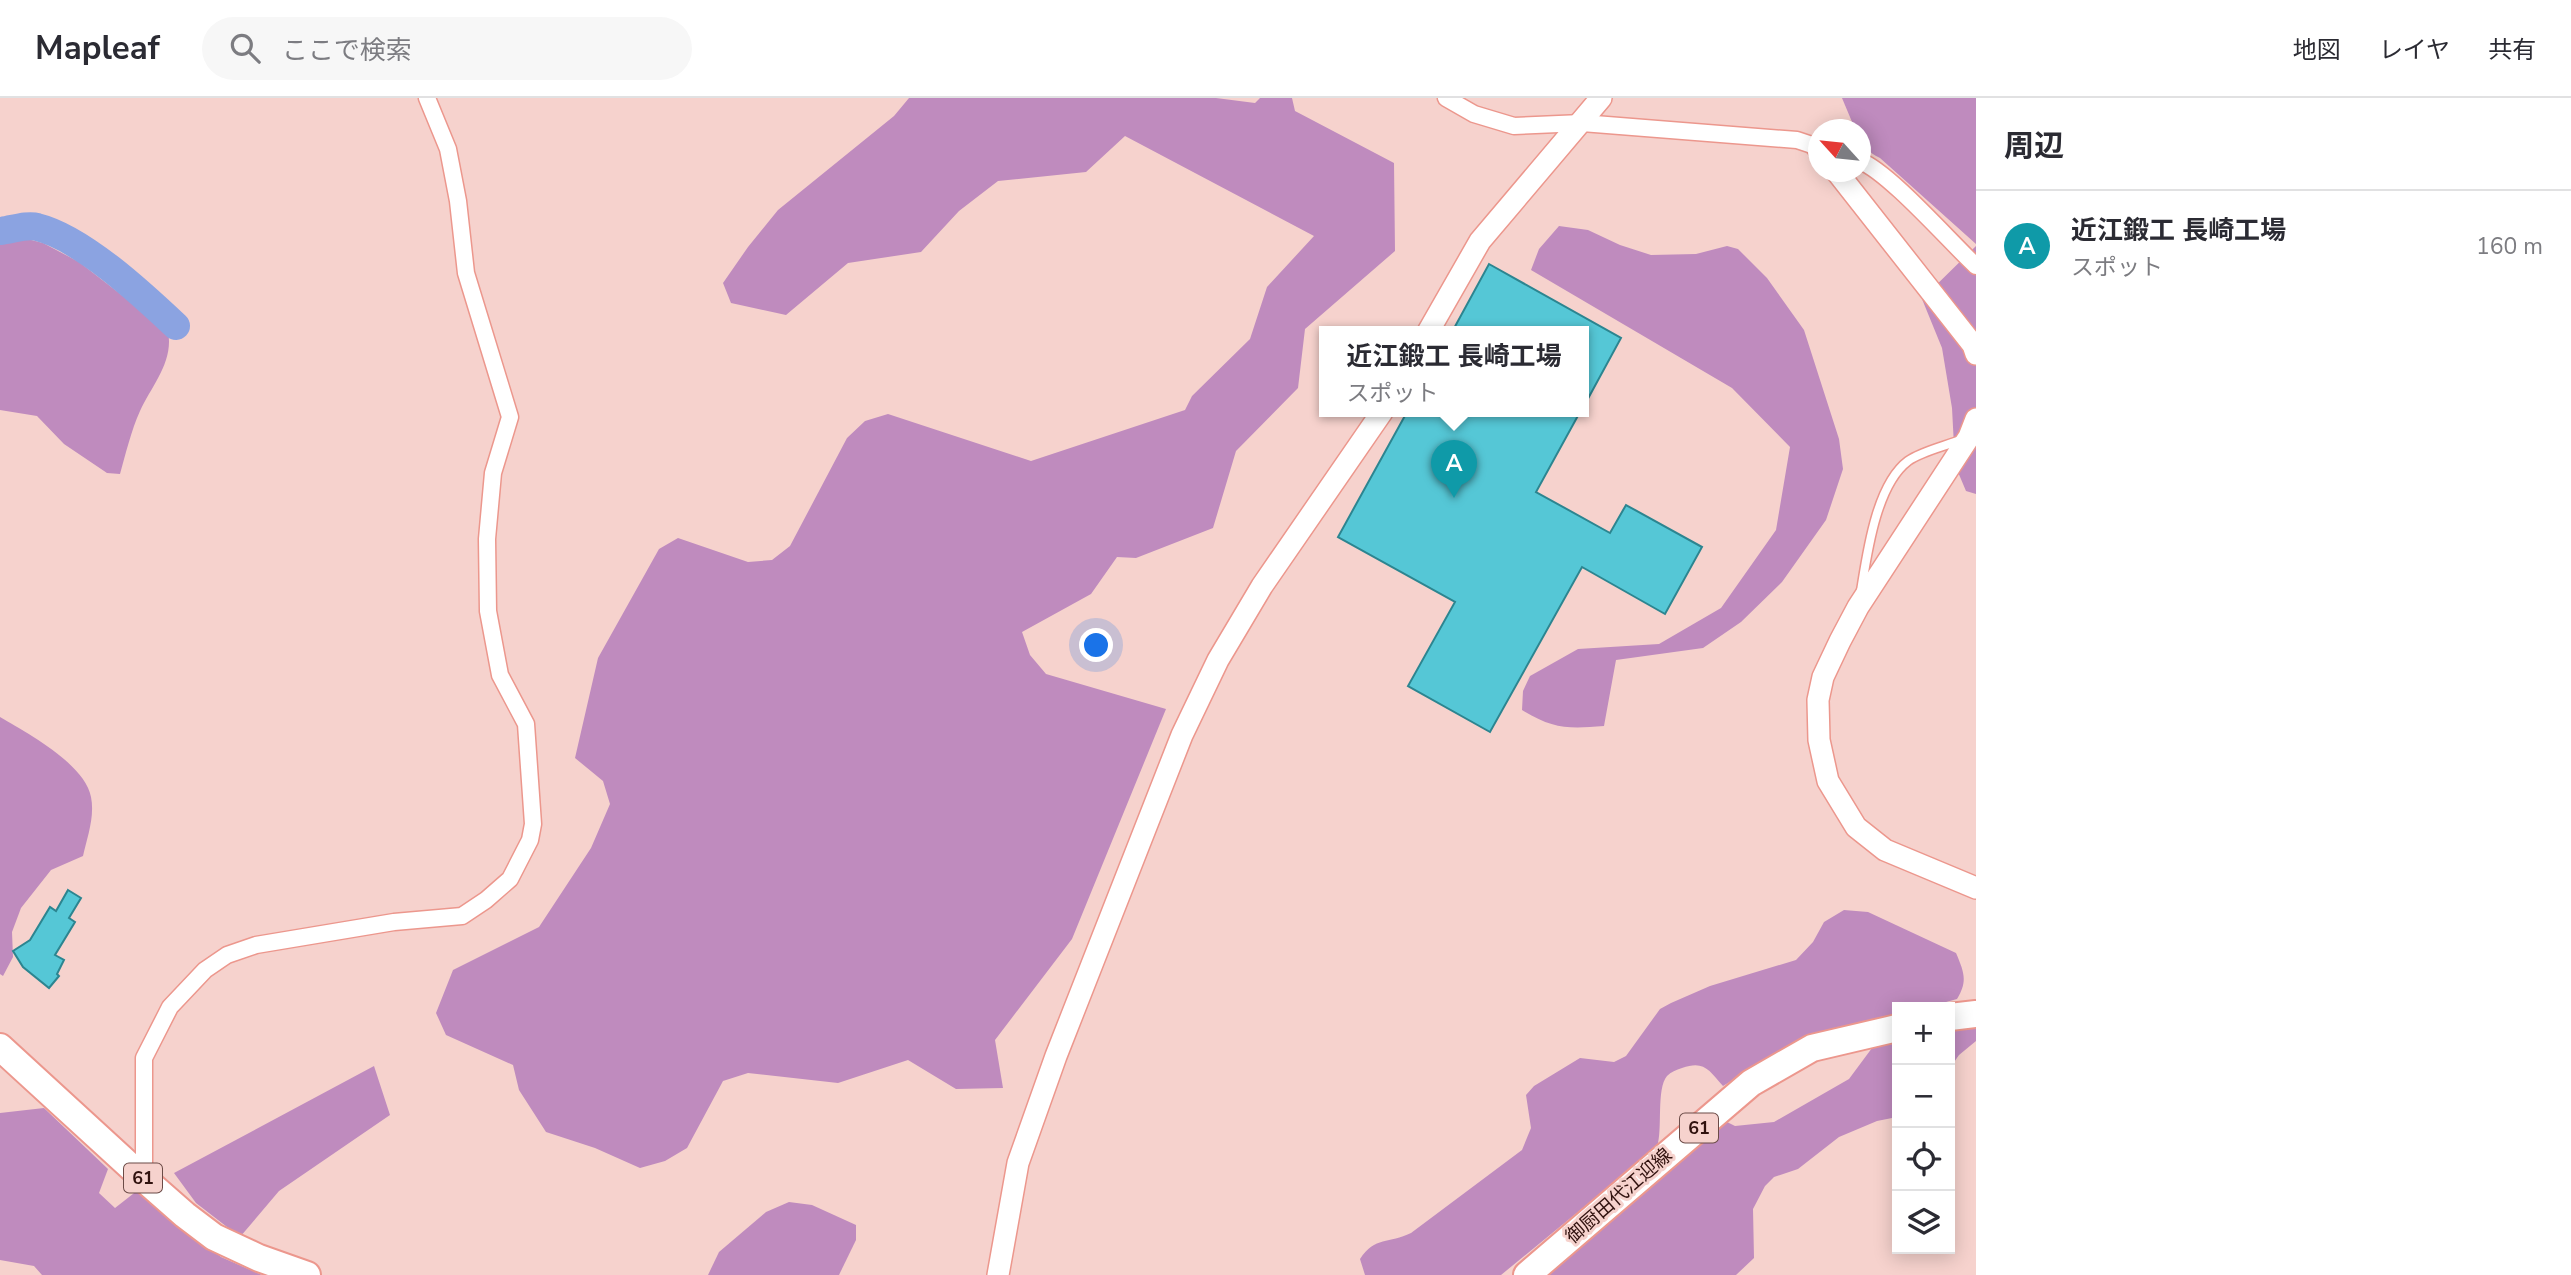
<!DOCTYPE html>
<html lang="ja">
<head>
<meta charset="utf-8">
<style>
	:root { --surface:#fff; --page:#f7f7f7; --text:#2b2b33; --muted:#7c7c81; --line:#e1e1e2; --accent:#1a666f }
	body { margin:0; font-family:"Nunito Sans","Noto Sans JP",sans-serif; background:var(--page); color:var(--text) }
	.controls { position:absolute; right:21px; bottom:21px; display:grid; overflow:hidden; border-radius:0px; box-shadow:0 4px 18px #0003 }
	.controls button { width:63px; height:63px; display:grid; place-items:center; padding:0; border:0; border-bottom:2px solid var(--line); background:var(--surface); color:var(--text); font:35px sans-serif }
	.compass { position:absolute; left:1808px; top:21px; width:63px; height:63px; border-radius:50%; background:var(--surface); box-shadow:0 4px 18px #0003; rotate:297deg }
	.you { position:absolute; left:1097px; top:548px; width:24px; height:24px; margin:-18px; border:5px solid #fff; border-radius:50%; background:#1a73e8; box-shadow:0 0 0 10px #1a73e833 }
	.badge { display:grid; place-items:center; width:46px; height:46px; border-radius:50%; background:var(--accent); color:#fff; font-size:23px; font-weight:700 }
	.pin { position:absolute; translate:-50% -58px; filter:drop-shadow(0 2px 4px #0008) }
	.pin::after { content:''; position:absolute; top:37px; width:24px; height:21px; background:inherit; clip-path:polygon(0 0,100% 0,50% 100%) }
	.popup { position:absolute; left:1319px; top:228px; width:270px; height:91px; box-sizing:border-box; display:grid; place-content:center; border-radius:0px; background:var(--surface); filter:drop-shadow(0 2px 5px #0005); font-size:23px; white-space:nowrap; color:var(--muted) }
	.popup b { font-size:26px; color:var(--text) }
	.popup::after { content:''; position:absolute; left:50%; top:100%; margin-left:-14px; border:14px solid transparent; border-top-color:var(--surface) }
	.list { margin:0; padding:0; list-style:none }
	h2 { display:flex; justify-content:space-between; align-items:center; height:91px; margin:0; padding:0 28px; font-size:30px }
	h2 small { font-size:23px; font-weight:400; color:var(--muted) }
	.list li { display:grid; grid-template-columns:46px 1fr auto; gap:21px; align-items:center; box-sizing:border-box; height:112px; padding:0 28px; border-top:2px solid var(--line) }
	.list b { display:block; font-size:26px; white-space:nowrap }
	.list p { margin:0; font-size:23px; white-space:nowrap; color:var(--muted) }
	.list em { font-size:23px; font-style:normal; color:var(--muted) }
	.icon { flex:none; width:38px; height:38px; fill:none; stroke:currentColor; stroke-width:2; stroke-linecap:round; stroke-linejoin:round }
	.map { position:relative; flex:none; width:1976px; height:1177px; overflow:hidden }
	header { display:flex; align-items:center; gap:42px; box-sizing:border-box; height:98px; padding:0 35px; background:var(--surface); border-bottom:2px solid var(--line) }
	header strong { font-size:33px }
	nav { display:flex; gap:38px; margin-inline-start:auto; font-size:24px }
	.search { width:490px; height:63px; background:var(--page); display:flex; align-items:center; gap:18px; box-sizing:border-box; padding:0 24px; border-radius:38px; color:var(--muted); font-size:26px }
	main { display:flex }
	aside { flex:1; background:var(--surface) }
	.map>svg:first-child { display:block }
	.forest { fill:#bf8bbe }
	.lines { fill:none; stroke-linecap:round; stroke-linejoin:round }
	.river { stroke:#8ba3e1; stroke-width:28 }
	.building { fill:#55c7d6; stroke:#2c8590; stroke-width:2 }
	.service-casing { stroke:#ec978d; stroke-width:11 }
	.minor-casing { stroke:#ec978d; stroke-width:19 }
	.tertiary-casing { stroke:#ec978d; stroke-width:24 }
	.primary-casing { stroke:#ec978d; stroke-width:30 }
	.service { stroke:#fff; stroke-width:8 }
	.minor { stroke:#fff; stroke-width:16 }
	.tertiary { stroke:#fff; stroke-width:21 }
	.primary { stroke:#fff; stroke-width:26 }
	.labels { text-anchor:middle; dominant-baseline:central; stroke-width:6; stroke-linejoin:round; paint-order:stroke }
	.shield { fill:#f6d2cd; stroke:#6b4b47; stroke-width:2 }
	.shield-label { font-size:18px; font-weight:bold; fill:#30110e }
	.street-label { font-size:19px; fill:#30110e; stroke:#f6d2cd }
</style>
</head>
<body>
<header>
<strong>Mapleaf</strong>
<div class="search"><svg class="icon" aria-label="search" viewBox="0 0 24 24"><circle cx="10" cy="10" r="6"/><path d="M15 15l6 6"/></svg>ここで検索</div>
<nav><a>地図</a><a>レイヤ</a><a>共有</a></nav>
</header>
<main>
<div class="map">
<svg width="1976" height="1177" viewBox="0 0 1976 1177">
	<rect width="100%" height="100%" fill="#f6d2cd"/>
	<g class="forest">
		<polygon points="909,0 1216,0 1255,5 1260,0 1292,0 1295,13 1394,65 1395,153 1305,231 1298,290 1236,353 1213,430 1136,460 1117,459 1091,496 1022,534 1030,557 1046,576 1166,611 1072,841 995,942 1003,990 956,991 908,962 838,985 748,975 723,983 687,1050 665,1063 640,1070 595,1050 546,1034 519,992 513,967 446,937 436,915 453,872 539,829 591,750 610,706 603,683 575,660 598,560 659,451 678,440 748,464 772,462 790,448 847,340 865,323 888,316 1031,363 1185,312 1192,298 1250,241 1267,189 1314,138 1125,38 1086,74 998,83 959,113 921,154 848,165 786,217 731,205 723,185 748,149 778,112 894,18"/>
		<path d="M1842 0H1976V146L1880 60C1868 55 1860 44 1860 32L1855 31Z"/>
		<path d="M1559 128 1588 132 1620 147 1651 157 1696 156 1727 148 1738 151 1767 180 1804 232 1839 341 1843 371 1826 422 1782 484 1741 524 1703 550 1616 562 1604 628C1568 631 1553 631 1522 612L1523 593 1530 578 1578 551 1659 546 1721 510 1776 432 1790 349 1732 290 1531 172 1539 151Z"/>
		<path d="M0 134 43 145 79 164 168 233C174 264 152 287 140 313 131 333 126 355 120 376L107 375 64 346 37 318 0 312Z"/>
		<polygon points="1976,148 1976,396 1966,393 1955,367 1952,310 1942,250 1922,201"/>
		<path d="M0 619C27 635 85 666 91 699 95 719 87 740 83 758L51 772 21 810 12 834 13 859 3 878 0 876Z"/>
		<path d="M1844 812 1868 814 1956 855C1964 874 1968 883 1957 901L1928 909H1897V918L1788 948 1723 988C1709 972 1704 962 1682 970 1676 972 1671 974 1667 978 1656 991 1663 1031 1657 1049L1501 1177H1365L1360 1161C1375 1138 1389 1146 1411 1135L1522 1052 1531 1030 1526 997 1534 988 1580 960 1614 964 1626 958 1660 911 1671 905 1710 888 1796 862 1813 844 1824 824Z"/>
		<polygon points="1976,928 1976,943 1959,957 1950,970 1950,934"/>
		<polygon points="1897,945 1897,1019 1877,1023 1839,1039 1798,1071 1774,1079 1765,1088 1753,1111 1754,1160 1736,1177 1540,1177 1719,1020 1735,1028 1774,1024 1849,981 1872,950"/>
		<polygon points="374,968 390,1017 279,1093 240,1139 196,1105 174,1075"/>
		<polygon points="44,1010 108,1071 99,1095 115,1110 138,1092 221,1159 262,1177 42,1177 34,1168 0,1162 0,1015"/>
		<polygon points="789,1104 812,1107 856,1127 856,1142 839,1177 708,1177 719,1154 766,1114"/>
	</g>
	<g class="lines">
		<path class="river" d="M0 133C11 132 27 126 37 129 82 140 142 196 176 228"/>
	</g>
	<g class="building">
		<polygon points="1489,166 1621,240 1584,308 1584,234 1452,234"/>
		<polygon points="1407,314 1580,314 1536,394 1610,435 1626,407 1702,449 1665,516 1582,469 1490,634 1408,588 1455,504 1338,439"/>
		<polygon points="68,792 81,800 69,820 75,824 55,857 64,862 57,876 59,878 49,890 23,869 13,853 30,842 50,809 56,813"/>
	</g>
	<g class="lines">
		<g class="service-casing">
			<path id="service" d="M1861 493C1867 456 1876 387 1908 363 1922 353 1946 348 1963 341"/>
		</g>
		<g class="minor-casing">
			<g id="minor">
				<polyline points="1446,0 1474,16 1514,28 1582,25 1797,42 1818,49"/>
				<path d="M1860 63C1889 74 1950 144 1976 168"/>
				<polyline points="144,1081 144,960 170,909 205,872 227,857 256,847 394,824 462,818 486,802 510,781 530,742 533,726 526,626 500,577 488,513 487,441 493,375 510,319 466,175 458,103 448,51 427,0"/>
			</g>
		</g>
		<g class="tertiary-casing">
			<g id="tertiary">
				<polyline points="1817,49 1818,50"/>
				<polyline points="1837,74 1973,247 1976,256"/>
				<polyline points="1428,234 1480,143 1601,0"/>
				<polyline points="1976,321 1969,339 1858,509 1840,543 1823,579 1818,602 1819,642 1828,683 1856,729 1885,752 1976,790"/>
				<polyline points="998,1177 1018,1065 1056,958 1182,637 1218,562 1262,488 1382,314"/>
			</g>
		</g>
		<g class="primary-casing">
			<g id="primary">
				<polyline points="1950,919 1976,916"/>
				<polyline points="0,949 144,1081 185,1117 214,1139 259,1160 307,1177"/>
				<polyline points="1527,1177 1751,985 1812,950 1897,930"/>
			</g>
		</g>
		<use href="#service" class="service"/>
		<use href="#minor" class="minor"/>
		<use href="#tertiary" class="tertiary"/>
		<use href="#primary" class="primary"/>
	</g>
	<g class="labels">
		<g class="shield">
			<rect x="1680" y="1015.5" width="38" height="29" rx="5"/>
			<rect x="124" y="1065.5" width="38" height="29" rx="5"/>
		</g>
		<g class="shield-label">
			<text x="1699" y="1030">61</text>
			<text x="143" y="1080">61</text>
		</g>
		<g class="street-label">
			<text transform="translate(1619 1098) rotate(-41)">御厨田代江迎線</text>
		</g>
	</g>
</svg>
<div class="controls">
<button>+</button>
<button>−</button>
<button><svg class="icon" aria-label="locate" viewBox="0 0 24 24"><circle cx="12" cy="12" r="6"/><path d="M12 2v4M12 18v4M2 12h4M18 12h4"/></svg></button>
<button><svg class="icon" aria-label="layers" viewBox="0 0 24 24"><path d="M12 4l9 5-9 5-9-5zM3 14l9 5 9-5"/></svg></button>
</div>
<svg class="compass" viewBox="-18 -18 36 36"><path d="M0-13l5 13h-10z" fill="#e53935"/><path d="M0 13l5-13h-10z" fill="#7c7c81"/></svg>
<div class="you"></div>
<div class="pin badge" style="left:1454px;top:400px;background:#0f9aa8">A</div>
<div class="popup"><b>近江鍛工 長崎工場</b>スポット</div>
</div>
<aside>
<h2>周辺<small></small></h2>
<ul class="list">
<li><span class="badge" style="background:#0f9aa8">A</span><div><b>近江鍛工 長崎工場</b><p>スポット</p></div><em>160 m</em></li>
</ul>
</aside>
</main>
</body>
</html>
